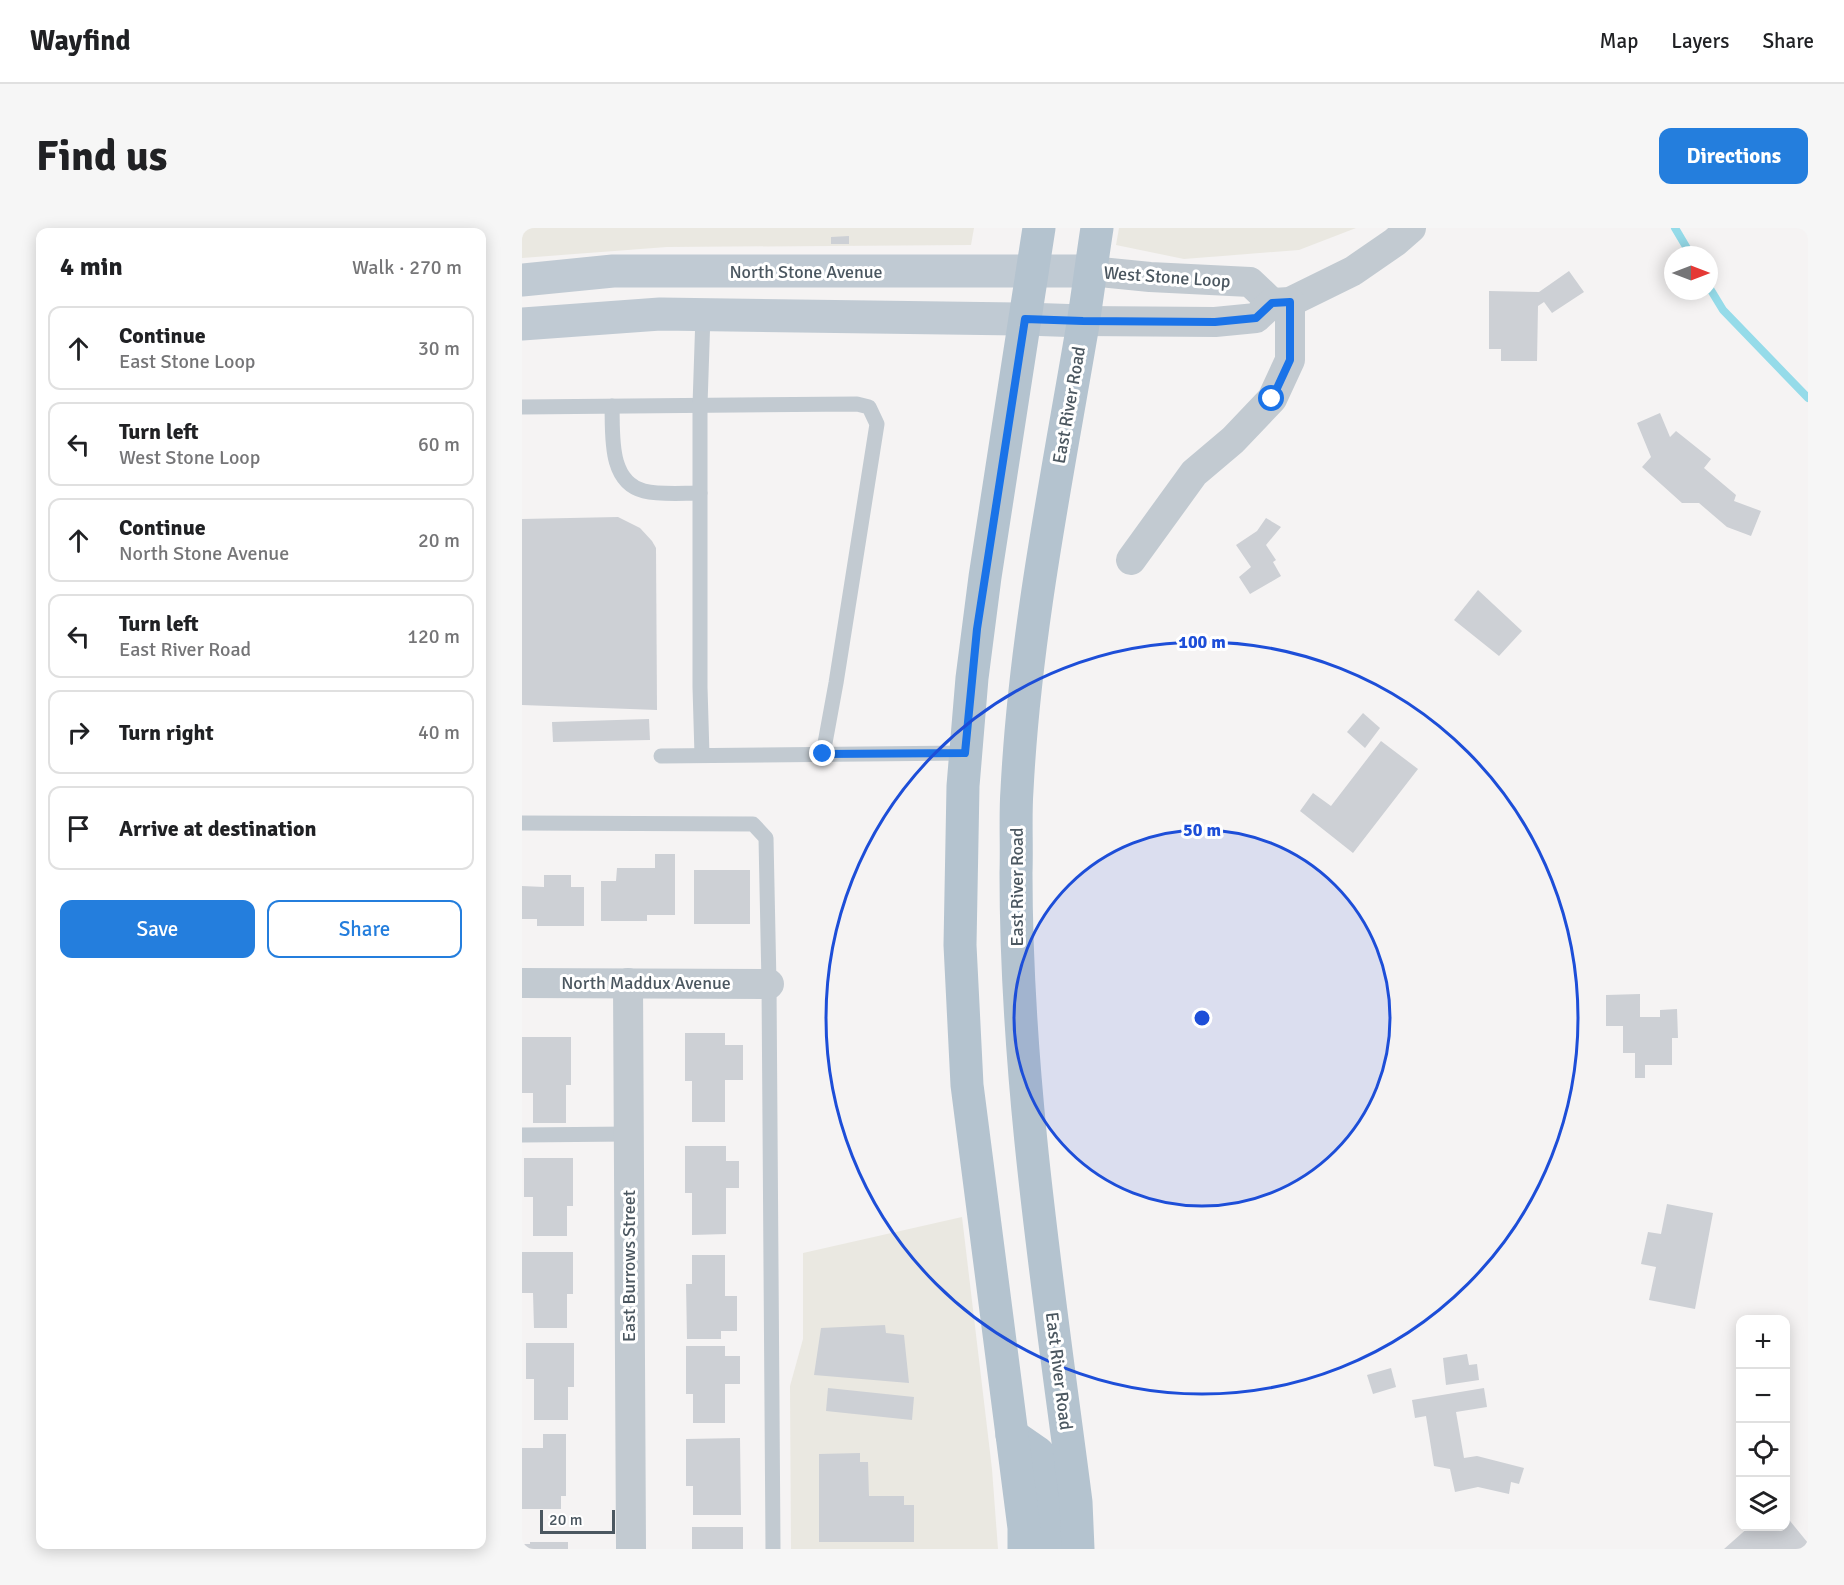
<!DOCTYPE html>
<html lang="en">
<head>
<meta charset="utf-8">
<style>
	:root { --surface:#fff; --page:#f6f6f6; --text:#202124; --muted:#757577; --line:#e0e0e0; --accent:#247edd }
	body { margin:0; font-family:Signika,sans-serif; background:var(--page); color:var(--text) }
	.controls { position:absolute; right:18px; bottom:18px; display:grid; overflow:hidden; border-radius:12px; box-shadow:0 3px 15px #0003 }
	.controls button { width:54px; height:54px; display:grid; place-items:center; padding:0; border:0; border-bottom:2px solid var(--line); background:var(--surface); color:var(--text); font:30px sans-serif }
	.compass { position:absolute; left:1142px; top:18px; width:54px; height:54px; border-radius:50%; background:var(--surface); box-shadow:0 3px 15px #0003; rotate:90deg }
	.scale { position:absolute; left:18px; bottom:15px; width:75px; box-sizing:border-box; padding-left:6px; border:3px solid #4b5760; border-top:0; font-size:16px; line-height:21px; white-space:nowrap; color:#4b5760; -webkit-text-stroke:4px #fff; paint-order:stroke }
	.stop { position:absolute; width:18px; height:18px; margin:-14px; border:4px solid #1a73e8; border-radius:50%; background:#fff }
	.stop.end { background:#1a73e8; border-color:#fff; box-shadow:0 2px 6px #0008 }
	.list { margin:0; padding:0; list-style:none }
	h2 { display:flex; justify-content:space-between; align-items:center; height:78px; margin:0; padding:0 24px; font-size:26px }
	h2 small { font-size:20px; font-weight:400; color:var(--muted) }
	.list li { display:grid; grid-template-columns:39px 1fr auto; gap:18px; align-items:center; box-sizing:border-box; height:84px; margin:0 12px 12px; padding:0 12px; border:2px solid var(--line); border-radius:12px }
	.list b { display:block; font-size:22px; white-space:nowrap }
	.list p { margin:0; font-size:20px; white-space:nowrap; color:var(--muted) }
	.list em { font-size:20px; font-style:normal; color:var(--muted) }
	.actions { display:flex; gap:12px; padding:18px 24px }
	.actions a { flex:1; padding:14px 0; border:2px solid var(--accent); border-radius:12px; text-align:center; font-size:21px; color:var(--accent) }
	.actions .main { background:var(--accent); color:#fff }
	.icon { flex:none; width:33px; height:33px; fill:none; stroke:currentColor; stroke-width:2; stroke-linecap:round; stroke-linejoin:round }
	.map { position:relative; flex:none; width:1286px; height:1321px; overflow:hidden; border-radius:12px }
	header { display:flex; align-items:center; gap:36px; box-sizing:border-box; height:84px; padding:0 30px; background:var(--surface); border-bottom:2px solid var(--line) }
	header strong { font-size:28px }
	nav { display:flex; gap:33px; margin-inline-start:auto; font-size:21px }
	.intro { display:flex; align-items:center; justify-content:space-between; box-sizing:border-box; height:144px; padding:0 36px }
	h1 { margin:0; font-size:42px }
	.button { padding:15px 27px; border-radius:12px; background:var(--accent); color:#fff; font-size:21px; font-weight:700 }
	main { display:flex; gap:36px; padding:0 36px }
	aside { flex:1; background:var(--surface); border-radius:12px; box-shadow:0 3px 15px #0003 }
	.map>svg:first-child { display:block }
	.commercial { fill:#eae8e1 }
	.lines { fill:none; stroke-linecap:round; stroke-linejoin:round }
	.stream { stroke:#95dbe9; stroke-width:8 }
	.building { fill:#cdd0d5 }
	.lane { stroke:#c2cad1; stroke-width:15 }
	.street { stroke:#c2cad1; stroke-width:30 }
	.secondary { stroke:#c0cad3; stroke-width:33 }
	.primary { stroke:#b4c3cf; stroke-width:33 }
	.route { stroke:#1a73e8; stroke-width:8 }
	.ring { fill:none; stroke:#1d4ed8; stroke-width:3 }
	.labels { text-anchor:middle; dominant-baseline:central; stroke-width:6; stroke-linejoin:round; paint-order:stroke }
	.street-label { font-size:18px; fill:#4b5760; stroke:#fff }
	.centre { fill:#1d4ed8; stroke:#fff; stroke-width:3 }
	.ring-label { font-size:18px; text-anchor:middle; font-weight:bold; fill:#1d4ed8; stroke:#fff; stroke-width:6; stroke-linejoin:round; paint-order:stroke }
</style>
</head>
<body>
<header>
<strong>Wayfind</strong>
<nav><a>Map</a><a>Layers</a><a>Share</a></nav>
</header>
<div class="intro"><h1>Find us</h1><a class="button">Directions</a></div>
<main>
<aside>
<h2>4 min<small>Walk · 270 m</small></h2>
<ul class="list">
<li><svg class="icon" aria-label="ahead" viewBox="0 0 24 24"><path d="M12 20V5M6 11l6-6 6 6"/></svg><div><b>Continue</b><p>East Stone Loop</p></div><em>30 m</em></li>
<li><svg class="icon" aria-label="left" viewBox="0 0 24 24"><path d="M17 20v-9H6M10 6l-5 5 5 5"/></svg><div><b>Turn left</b><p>West Stone Loop</p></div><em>60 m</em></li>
<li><svg class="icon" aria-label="ahead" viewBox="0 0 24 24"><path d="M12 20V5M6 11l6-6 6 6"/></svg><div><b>Continue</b><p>North Stone Avenue</p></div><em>20 m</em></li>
<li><svg class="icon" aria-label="left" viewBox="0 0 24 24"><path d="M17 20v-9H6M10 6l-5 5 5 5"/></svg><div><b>Turn left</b><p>East River Road</p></div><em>120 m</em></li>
<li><svg class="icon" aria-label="right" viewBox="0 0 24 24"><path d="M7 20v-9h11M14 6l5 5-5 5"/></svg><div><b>Turn right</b></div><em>40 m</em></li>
<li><svg class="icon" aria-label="arrive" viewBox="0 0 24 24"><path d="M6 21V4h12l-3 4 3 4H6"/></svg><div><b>Arrive at destination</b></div></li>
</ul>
<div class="actions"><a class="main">Save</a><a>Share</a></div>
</aside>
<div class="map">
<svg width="1286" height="1321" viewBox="0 0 1286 1321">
	<rect width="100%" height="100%" fill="#f5f3f3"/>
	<g class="commercial">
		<polygon points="0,0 452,0 449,17 145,19 0,30"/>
		<polygon points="597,0 834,0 777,22 662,31 594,17"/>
		<polygon points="440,989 470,1241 476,1321 269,1321 268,1158 281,1111 281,1025"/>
	</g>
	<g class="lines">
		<g class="stream">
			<polyline points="1153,0 1169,27"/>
			<polyline points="1187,59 1201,82 1286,170"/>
		</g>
	</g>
	<g class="building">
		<polygon points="327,8 327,16 309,16 309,9"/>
		<polygon points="1047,43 1062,64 1030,85 1022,74 1016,78 1015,133 979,133 979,121 967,121 967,63 1017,64"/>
		<polygon points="1138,185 1148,209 1154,203 1189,231 1182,240 1214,267 1212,273 1239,283 1229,308 1205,299 1177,275 1160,275 1120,239 1129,229 1115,195"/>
		<polygon points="96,289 118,300 130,313 134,320 135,482 0,477 0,291"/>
		<polygon points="744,290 759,299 744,317 754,332 751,334 759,348 728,366 717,349 729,339 714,317 735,303"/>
		<polygon points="956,362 1000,403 977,428 932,392"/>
		<polygon points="841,485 858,500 843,520 825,504"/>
		<polygon points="127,491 128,512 31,514 30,494"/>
		<polygon points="859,513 896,541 831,625 778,583 791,565 809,578"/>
		<polygon points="133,626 153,626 153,687 125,687 125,693 79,693 79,653 94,653 95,640 133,640"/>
		<rect x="172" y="642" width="56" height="54"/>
		<polygon points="22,647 49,647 49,659 62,659 62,698 15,698 15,691 0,691 0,658 22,659"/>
		<polygon points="1118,766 1118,789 1138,789 1138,782 1155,781 1156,810 1150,810 1150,837 1123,837 1123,850 1113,850 1113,825 1101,825 1101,798 1084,798 1084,767"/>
		<polygon points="163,805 203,805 203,817 221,817 221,852 203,852 203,894 170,894 170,853 163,853"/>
		<polygon points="0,809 49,809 49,857 44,857 44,895 11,895 11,865 0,865"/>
		<polygon points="163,918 204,918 204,933 217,933 217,960 204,960 204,1006 170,1007 170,965 163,965"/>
		<polygon points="2,930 51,930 51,978 45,978 45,1008 11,1008 11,969 2,969"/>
		<polygon points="1145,976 1191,985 1173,1081 1127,1072 1134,1039 1119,1036 1126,1004 1139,1006"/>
		<polygon points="0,1024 51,1024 51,1066 45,1066 45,1100 12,1100 11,1065 0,1065"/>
		<polygon points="170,1027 203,1027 203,1068 215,1068 215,1103 199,1103 199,1111 165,1111 164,1056 170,1056"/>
		<polygon points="363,1097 364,1105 382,1107 387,1155 292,1147 299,1100"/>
		<polygon points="4,1115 52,1115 52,1159 46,1159 46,1192 12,1192 12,1151 4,1151"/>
		<polygon points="164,1118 203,1118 203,1128 218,1128 218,1156 203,1156 203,1195 171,1195 171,1166 164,1166"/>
		<polygon points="945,1126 947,1137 955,1136 957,1152 924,1157 921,1130"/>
		<polygon points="869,1140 874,1159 851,1166 845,1147"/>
		<polygon points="306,1160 392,1169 390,1192 304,1183"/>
		<polygon points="962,1160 965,1179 934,1184 942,1230 955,1228 1002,1240 997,1256 989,1254 987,1266 956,1259 933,1264 928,1241 912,1238 904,1188 893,1190 890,1172"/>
		<polygon points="21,1206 44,1206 44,1268 39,1268 39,1281 0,1281 0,1220 21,1220"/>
		<polygon points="218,1210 219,1287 171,1287 171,1258 164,1258 164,1211"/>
		<polygon points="338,1225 338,1234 346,1234 347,1268 382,1268 382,1277 392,1277 392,1314 297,1314 297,1226"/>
		<polygon points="1264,1288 1286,1315 1286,1318 1283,1321 1202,1321 1228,1298 1264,1298"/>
		<rect x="170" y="1299" width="51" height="22"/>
		<polygon points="8,1314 46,1314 46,1321 0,1321 0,1316 8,1316"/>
	</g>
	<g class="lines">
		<g class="lane">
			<path d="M90 178C91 206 86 254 122 263 139 267 160 265 178 265"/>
			<polyline points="0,179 335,176 347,179 355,196 314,455 301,526"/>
			<polyline points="180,527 178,459 178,177 181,87"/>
			<polyline points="139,528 443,525"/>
			<polyline points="0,595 231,596 244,610 247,756 251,1321"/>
			<polyline points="0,907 107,906"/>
		</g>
		<g class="street">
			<polyline points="568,43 628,49 728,54 750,75"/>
			<polyline points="561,93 693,94 734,90 750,75 768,74 831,43 873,14 889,0"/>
			<polyline points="609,332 672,245 711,212 750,171 768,132 768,74"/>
			<polyline points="0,755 247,756"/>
			<polyline points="106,755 109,1321"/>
		</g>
		<g class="secondary">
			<polyline points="0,52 91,43 568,43"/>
			<polyline points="0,96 138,86 503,91 561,93"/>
		</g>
		<g class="primary">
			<polyline points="490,1207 516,1225 520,1240 526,1321"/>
			<polyline points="502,1321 502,1300 445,857 438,717 441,558 450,450 463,349 517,0"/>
			<path d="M556 1321 554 1274C527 1065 494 856 494 645 495 617 493 589 495 562 503 405 535 250 561 96 566 64 570 32 575 0"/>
		</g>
	</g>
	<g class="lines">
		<polyline class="route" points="301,526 443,525 455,401 503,91 561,93 693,94 734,90 750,75 768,74 768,132 750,171"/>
	</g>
	<circle cx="680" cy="790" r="188" fill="#1d4ed8" fill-opacity=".12"/>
	<g class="ring">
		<circle cx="680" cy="790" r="188"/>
		<circle cx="680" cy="790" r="376"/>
	</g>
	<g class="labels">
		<g class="street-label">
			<text x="284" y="44">North Stone Avenue</text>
			<text transform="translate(645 49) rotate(4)">West Stone Loop</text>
			<text transform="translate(547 177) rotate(-80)">East River Road</text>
			<text transform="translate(495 659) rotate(-90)">East River Road</text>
			<text x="124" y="755">North Maddux Avenue</text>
			<text transform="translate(107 1038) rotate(-90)">East Burrows Street</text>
			<text transform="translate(537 1143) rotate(83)">East River Road</text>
		</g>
	</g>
	<circle cx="680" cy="790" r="9" class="centre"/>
	<g class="ring-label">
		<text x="680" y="420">100 m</text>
		<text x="680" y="608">50 m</text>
	</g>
</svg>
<div class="controls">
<button>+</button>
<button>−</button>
<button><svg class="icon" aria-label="locate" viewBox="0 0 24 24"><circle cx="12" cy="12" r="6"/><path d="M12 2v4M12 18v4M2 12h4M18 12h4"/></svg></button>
<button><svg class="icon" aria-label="layers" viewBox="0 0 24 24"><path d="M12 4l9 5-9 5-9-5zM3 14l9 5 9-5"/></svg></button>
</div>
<svg class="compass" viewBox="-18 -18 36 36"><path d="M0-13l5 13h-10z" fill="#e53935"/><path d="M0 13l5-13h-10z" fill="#757577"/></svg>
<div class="scale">20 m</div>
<div class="stop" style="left:750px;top:171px"></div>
<div class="stop end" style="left:301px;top:526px"></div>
</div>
</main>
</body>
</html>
